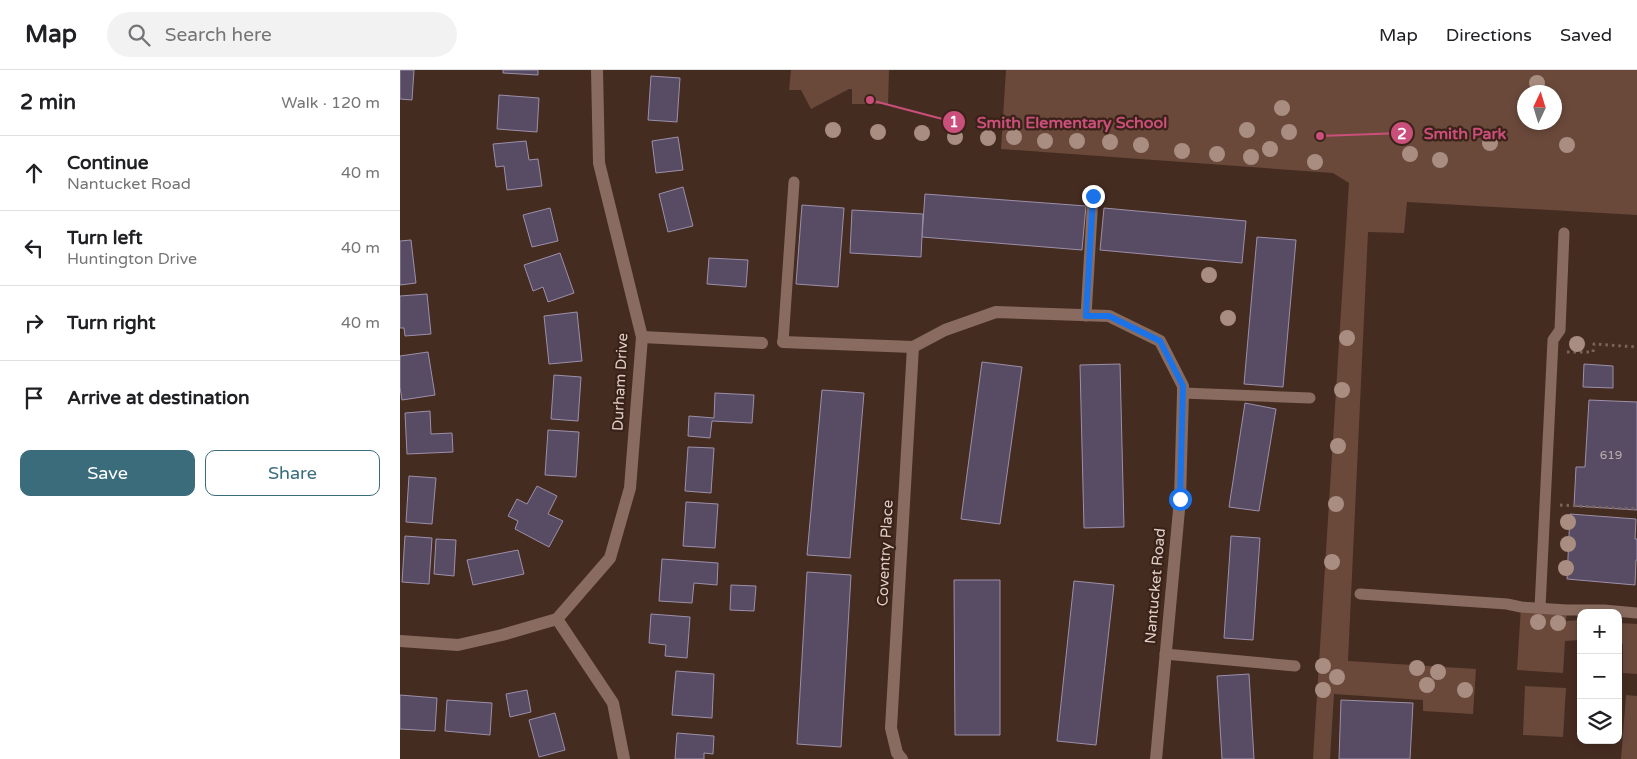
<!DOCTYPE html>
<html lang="en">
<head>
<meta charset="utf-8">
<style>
	:root { --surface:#fff; --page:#f2f2f2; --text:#202124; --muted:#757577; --line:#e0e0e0; --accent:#3b6c7b }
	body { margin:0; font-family:"Varela Round",sans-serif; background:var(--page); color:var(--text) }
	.controls { position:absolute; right:15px; bottom:15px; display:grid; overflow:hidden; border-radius:10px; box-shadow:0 2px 8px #0003 }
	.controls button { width:45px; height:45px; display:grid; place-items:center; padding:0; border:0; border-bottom:1px solid var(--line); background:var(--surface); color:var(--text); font:25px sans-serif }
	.compass { position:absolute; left:1117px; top:15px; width:45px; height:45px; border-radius:50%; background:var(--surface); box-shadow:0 2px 8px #0003; rotate:4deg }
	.stop { position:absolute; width:15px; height:15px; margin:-11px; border:4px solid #1a73e8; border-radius:50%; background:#fff }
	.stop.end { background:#1a73e8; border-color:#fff; box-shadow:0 1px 5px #0008 }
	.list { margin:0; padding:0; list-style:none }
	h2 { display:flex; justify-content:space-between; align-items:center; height:65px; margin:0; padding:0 20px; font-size:21px }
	h2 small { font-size:16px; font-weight:400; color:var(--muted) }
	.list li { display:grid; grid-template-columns:32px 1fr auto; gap:15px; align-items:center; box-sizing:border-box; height:75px; padding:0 20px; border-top:1px solid var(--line) }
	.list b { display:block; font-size:19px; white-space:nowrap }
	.list p { margin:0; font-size:16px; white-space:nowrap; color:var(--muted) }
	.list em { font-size:16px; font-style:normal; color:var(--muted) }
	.actions { display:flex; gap:10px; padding:15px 20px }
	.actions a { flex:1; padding:11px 0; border:1px solid var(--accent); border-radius:10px; text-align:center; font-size:18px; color:var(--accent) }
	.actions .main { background:var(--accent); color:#fff }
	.icon { flex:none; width:28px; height:28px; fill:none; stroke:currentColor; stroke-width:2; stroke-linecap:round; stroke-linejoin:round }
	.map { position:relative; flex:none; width:1237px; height:689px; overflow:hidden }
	header { display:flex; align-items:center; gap:30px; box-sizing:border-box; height:70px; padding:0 25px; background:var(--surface); border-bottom:1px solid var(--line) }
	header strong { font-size:24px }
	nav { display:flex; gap:28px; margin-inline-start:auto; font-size:18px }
	.search { width:350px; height:45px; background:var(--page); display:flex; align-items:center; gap:12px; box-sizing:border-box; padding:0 18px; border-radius:28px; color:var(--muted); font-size:19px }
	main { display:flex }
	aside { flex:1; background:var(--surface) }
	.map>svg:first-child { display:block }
	.green { fill:#6a493b; fill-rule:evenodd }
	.building { fill:#584c64; stroke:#9c8faa }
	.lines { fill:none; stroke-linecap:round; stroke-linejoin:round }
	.path { stroke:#7a645a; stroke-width:3; stroke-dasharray:2.5 4; stroke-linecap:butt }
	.lane { stroke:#896c5f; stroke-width:11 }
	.street { stroke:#896c5f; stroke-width:12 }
	.tree { fill:#a98d81 }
	.route { stroke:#1a73e8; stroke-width:6 }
	.labels { text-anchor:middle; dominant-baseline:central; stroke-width:4.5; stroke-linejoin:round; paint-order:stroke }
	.number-label { font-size:12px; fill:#bcaeae }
	.street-label { font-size:15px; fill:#decec7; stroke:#3a2218 }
	.leader { fill:none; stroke:#ca4f7b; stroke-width:2 }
	.callout-dot { fill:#ca4f7b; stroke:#3a2218; stroke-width:2 }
	.mark-label { font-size:15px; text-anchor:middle; font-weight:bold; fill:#fff }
	.callout-label { font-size:16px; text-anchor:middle; font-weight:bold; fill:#ca4f7b; stroke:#3a2218; stroke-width:4.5; stroke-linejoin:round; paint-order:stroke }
</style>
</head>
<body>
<header>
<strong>Map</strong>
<div class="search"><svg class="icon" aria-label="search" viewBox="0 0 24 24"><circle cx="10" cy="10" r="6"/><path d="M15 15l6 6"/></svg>Search here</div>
<nav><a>Map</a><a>Directions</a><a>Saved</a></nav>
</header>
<main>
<aside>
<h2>2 min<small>Walk · 120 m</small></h2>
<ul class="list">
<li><svg class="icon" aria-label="ahead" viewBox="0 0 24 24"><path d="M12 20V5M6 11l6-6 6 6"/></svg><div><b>Continue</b><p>Nantucket Road</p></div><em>40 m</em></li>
<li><svg class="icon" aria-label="left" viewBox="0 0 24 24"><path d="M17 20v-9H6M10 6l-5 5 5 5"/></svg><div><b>Turn left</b><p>Huntington Drive</p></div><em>40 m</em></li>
<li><svg class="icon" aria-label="right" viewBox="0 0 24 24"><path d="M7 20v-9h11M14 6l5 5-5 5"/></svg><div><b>Turn right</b></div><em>40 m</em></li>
<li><svg class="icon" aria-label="arrive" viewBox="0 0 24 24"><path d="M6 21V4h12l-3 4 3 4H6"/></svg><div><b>Arrive at destination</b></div></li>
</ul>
<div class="actions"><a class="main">Save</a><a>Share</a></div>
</aside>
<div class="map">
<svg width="1237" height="689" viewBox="0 0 1237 689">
	<rect width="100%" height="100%" fill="#452c21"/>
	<g class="green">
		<polygon points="391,0 489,0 488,34 452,34 452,19 449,19 411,39 401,20 389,20"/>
		<path d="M606 0H1237V145L1007 132 1004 163 968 162 948 591 1076 599 1073 644 1023 641V630L934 624 930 689H913L949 113 933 103 601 79ZM1124 22H1154V52H1124Z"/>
		<polygon points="1121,537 1167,540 1166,551 1181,550 1181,570 1165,571 1163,603 1117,600"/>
		<polygon points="1218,553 1237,554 1237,604 1223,603 1223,574 1218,573"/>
		<polygon points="1125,616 1166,618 1163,667 1123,665"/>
		<polygon points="1226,625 1237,626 1237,689 1221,689"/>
	</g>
	<g class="building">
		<polygon points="0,0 14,0 12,30 0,29"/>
		<polygon points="103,0 138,0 138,5 103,3"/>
		<polygon points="251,6 280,8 277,52 248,50"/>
		<polygon points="99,25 139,28 137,62 97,59"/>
		<polygon points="278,67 283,100 256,103 252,71"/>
		<polygon points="126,71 129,90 138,89 142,116 107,120 104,96 96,97 93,74"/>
		<polygon points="283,117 293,156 268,162 259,124"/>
		<polygon points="525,124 686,136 682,180 522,167"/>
		<polygon points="402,135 444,138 438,217 396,214"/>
		<polygon points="150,138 158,171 132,177 123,145"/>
		<polygon points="704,138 846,151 842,193 700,180"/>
		<polygon points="452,140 523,144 521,187 450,183"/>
		<polygon points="857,167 896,170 883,317 844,314"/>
		<polygon points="11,170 16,213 0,215 0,171"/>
		<polygon points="160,183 174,223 148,232 143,217 133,221 124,195"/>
		<polygon points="309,188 348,190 346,217 307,214"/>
		<polygon points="27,224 31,264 5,266 4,258 0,258 0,226"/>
		<polygon points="177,242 182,291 149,294 144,246"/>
		<polygon points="28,282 35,325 2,330 0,317 0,286"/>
		<polygon points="582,292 622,297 600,454 561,449"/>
		<polygon points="720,294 724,457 684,458 680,295"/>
		<polygon points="1184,294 1213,296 1213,318 1183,317"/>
		<polygon points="154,305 181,307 178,351 151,349"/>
		<polygon points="422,320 464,323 450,488 407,485"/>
		<polygon points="315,323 354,325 352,353 312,351 310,368 288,366 289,346 314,348"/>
		<polygon points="1189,330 1237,332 1237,440 1174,436 1176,397 1185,397"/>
		<polygon points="845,333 876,339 859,441 829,437"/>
		<polygon points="30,341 31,364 52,363 53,382 7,384 5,343"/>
		<polygon points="148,360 179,362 176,407 145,405"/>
		<polygon points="288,377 314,378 311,423 285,421"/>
		<polygon points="9,406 36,408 32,454 6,452"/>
		<polygon points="137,416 157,426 148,444 163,451 149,477 115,459 118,451 108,446 117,429 127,434"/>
		<polygon points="286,432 318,434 315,478 283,476"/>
		<polygon points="1170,444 1236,449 1235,469 1237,469 1237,490 1236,490 1235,515 1167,509"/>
		<polygon points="5,466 32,468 29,514 2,512"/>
		<polygon points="831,466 860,468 853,570 824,568"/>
		<polygon points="36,469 56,470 54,506 34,504"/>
		<polygon points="118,480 124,504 73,515 67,490"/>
		<polygon points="262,489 318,493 317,515 294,513 292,533 259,531"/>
		<polygon points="407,502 451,505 441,677 397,674"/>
		<polygon points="554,510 600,510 600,665 555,665"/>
		<polygon points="674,511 714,515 696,675 657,671"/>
		<polygon points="331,515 356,516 354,541 330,540"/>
		<polygon points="251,544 290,547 287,588 265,586 266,575 249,573"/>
		<polygon points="276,601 314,604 312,648 272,645"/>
		<polygon points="849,604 854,689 822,689 817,606"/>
		<polygon points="127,620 131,642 110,647 106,624"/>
		<polygon points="0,625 37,628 35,661 0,659"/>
		<polygon points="47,630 92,633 90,665 45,661"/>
		<polygon points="941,630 1013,633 1010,689 939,689"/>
		<polygon points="155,643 165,680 139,687 129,650"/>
		<polygon points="277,663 314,666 313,684 304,683 304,689 275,689"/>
	</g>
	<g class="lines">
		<g class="path">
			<polyline points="1167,282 1193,282 1194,274 1237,277"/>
			<polyline points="1160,435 1237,439"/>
		</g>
		<g class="lane">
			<polyline points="686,246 693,126"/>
			<polyline points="383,272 394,112"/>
			<polyline points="783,323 910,328"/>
			<polyline points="960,524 1107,534 1121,537 1167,540 1204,540 1237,543"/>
			<polyline points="1140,538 1153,270 1160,260 1164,163"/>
			<polyline points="765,584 895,596"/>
		</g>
		<g class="street">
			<polyline points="242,267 362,273"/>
			<polyline points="383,272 513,277 545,260 596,242 709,246 760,271 783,316 783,323 780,429 756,689"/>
			<polyline points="157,549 210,488 230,418 242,267 199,93 197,0"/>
			<polyline points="157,549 213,633 224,689"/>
			<polyline points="0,571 58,575 102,565 157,549"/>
			<polyline points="502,689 497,683 491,658 513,277"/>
		</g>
	</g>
	<g class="tree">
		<circle cx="1137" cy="13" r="8"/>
		<circle cx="882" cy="38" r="8"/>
		<circle cx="433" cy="60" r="8"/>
		<circle cx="847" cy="60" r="8"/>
		<circle cx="478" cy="62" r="8"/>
		<circle cx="889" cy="62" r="8"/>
		<circle cx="522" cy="63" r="8"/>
		<circle cx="555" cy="67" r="8"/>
		<circle cx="614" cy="67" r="8"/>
		<circle cx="588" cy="68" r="8"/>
		<circle cx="645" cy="71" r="8"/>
		<circle cx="677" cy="71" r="8"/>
		<circle cx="710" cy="72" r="8"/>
		<circle cx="1090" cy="73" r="8"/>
		<circle cx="741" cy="75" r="8"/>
		<circle cx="1167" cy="75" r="8"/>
		<circle cx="870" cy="79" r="8"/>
		<circle cx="782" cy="81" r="8"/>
		<circle cx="817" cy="84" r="8"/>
		<circle cx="1010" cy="84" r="8"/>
		<circle cx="851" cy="87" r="8"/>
		<circle cx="1040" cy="90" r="8"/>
		<circle cx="915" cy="92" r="8"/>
		<circle cx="809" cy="205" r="8"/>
		<circle cx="828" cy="248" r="8"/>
		<circle cx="947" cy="268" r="8"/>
		<circle cx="1177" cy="274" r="8"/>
		<circle cx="942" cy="320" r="8"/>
		<circle cx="938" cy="376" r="8"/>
		<circle cx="936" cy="434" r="8"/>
		<circle cx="1168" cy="452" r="8"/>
		<circle cx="1168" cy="474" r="8"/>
		<circle cx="932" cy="492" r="8"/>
		<circle cx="1166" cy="498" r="8"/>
		<circle cx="1138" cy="552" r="8"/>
		<circle cx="1158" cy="553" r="8"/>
		<circle cx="923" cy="596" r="8"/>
		<circle cx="1017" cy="598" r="8"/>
		<circle cx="1038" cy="602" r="8"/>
		<circle cx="937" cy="607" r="8"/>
		<circle cx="1027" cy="615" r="8"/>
		<circle cx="923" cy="620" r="8"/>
		<circle cx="1065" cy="620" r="8"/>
	</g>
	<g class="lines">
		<polyline class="route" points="693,126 686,246 709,246 760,271 783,316 780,429"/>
	</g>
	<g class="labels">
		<g class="number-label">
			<text x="1211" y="385">619</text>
		</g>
		<g class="street-label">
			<text transform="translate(220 312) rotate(-87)">Durham Drive</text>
			<text transform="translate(485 483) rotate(-87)">Coventry Place</text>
			<text transform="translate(755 516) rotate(-85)">Nantucket Road</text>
		</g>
	</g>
	<path class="leader" d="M470 30L554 52M920 66L1002 63"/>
	<g class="callout-dot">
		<circle cx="470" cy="30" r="5"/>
		<circle cx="920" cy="66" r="5"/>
		<circle cx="554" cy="52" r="12"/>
		<circle cx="1002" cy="63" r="12"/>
	</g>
	<g class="mark-label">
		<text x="554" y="57">1</text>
		<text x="1002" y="69">2</text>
	</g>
	<g class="callout-label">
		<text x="672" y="58">Smith Elementary School</text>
		<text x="1065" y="69">Smith Park</text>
	</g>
</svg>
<div class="controls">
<button>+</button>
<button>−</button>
<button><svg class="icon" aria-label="layers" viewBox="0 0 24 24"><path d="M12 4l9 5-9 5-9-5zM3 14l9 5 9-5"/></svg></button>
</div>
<svg class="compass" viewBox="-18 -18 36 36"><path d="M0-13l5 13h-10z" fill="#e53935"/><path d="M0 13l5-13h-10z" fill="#757577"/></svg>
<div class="stop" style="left:780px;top:429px"></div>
<div class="stop end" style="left:693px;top:126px"></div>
</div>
</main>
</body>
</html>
